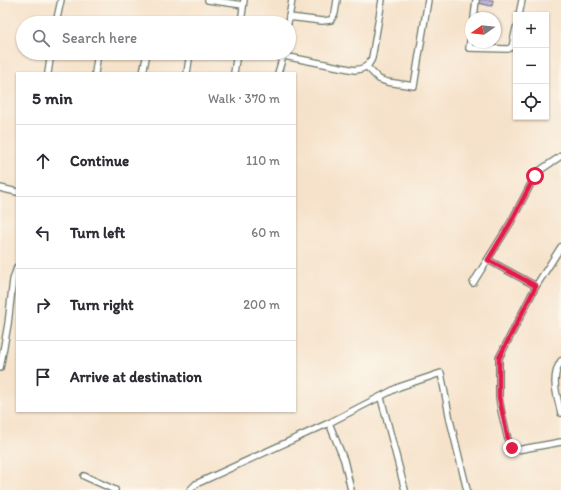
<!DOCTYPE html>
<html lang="en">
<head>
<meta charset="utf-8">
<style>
	:root { --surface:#fff; --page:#f2f2f3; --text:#2b2b33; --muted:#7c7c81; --line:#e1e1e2 }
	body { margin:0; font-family:Itim,sans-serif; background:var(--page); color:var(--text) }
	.controls { position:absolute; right:12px; top:12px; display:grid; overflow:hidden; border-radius:0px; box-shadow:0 1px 3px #0004 }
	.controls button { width:36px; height:36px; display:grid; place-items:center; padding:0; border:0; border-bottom:1px solid var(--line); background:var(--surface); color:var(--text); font:20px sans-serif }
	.compass { position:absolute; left:465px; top:12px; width:36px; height:36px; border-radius:50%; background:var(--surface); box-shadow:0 1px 3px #0004; rotate:256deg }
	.stop { position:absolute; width:12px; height:12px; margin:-9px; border:3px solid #e11d48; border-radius:50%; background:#fff }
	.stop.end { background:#e11d48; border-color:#fff; box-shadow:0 1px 4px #0008 }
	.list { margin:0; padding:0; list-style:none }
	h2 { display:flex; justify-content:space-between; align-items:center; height:52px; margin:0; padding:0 16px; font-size:17px }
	h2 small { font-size:13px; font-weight:400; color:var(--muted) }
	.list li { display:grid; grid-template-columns:26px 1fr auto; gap:12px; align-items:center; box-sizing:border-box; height:72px; padding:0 16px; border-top:1px solid var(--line) }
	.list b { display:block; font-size:15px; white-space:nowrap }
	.list em { font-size:13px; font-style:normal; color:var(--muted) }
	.icon { flex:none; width:22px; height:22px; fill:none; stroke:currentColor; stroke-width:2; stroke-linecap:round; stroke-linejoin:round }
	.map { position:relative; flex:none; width:561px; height:490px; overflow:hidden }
	.search { position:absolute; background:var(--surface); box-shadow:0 1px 3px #0004; left:16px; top:16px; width:280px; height:44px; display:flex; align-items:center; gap:10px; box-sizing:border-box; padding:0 14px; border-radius:22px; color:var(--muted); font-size:15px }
	.panel { position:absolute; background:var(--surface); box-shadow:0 1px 3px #0004; left:16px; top:72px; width:280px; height:340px; border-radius:0px }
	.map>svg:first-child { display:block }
	.building { fill:#b29ce6 }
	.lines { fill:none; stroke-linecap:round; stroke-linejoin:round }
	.minor-casing { stroke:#6a7768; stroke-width:8 }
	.minor { stroke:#fff; stroke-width:5.5 }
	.route { stroke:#e11d48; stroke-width:5 }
</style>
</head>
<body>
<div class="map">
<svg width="561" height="490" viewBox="0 0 561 490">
	<rect width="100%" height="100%" fill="#fbf7ec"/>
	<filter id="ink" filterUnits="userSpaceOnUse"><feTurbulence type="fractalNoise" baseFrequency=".025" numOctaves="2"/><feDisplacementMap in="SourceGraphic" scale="8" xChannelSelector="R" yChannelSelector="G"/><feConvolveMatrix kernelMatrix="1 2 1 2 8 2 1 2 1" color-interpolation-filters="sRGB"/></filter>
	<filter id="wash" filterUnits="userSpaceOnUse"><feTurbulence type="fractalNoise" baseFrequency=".012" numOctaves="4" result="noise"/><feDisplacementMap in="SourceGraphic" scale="16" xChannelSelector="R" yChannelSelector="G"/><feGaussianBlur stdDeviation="0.9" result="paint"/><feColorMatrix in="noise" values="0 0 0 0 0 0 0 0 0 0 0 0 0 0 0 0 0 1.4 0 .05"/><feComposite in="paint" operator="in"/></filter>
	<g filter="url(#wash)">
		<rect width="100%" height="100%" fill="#f6e2ca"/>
		<g id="blocks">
			<polygon class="building" points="478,0 493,0 492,6 478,3"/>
		</g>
	</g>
	<g filter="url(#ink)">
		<use href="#blocks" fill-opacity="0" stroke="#6a7768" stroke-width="1"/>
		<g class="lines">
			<g class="minor-casing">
				<g id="minor">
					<polyline points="208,0 243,5"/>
					<polyline points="519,15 522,0"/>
					<polyline points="289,17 322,21 331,20 335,13 337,0"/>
					<polyline points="474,18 476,0"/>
					<polyline points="56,23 61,0"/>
					<polyline points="241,23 244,0"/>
					<polyline points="288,23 292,0"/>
					<polyline points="471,35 469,48 508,49 512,47 516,28"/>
					<path d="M284 56 355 70C364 69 369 66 372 58L382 0"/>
					<polyline points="367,67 379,79 387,82 414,86 428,0"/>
					<polyline points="48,73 51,53"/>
					<polyline points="95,73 98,53"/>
					<polyline points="143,73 147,53"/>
					<polyline points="187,73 190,53"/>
					<polyline points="234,73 237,53"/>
					<polyline points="278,73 284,53"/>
					<polyline points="0,188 17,192"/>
					<polyline points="561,247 536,286 499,358 499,397 501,410 509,444 517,450 561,442"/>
					<polyline points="488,260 536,286"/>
					<polyline points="473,283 511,222 535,176 539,171 561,156"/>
					<path d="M561 361C550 378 557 395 561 413"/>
					<polyline points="0,368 8,324 13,280 17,267"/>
					<polyline points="381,398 405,490"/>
					<polyline points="329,423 344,460 351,490"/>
					<polyline points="84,476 115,490"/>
					<polyline points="190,490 196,484 329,423 399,387 441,373 450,420 467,490"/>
				</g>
			</g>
			<use href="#minor" class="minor"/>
		</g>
	</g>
	<g class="lines" filter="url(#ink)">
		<polyline class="route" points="512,448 509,444 499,397 499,358 536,286 488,260 511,222 535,176"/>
	</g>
</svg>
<div class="controls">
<button>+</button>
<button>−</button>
<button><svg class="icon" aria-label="locate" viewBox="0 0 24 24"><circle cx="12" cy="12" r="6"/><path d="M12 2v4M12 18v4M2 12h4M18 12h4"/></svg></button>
</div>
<svg class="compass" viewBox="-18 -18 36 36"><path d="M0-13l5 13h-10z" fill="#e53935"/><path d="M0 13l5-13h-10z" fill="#7c7c81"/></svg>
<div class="stop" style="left:535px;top:176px"></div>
<div class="stop end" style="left:512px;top:448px"></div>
<div class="search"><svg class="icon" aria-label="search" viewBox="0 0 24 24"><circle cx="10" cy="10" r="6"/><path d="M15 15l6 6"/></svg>Search here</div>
<section class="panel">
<h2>5 min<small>Walk · 370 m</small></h2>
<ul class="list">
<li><svg class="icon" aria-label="ahead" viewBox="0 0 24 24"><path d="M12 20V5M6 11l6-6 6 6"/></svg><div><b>Continue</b></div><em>110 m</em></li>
<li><svg class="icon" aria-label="left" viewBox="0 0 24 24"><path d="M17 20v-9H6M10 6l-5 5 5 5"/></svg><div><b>Turn left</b></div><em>60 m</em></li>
<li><svg class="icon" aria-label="right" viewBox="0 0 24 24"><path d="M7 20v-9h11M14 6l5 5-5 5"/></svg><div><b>Turn right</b></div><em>200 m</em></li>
<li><svg class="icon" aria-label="arrive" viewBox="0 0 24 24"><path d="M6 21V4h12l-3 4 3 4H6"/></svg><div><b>Arrive at destination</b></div></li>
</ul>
</section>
</div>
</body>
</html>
